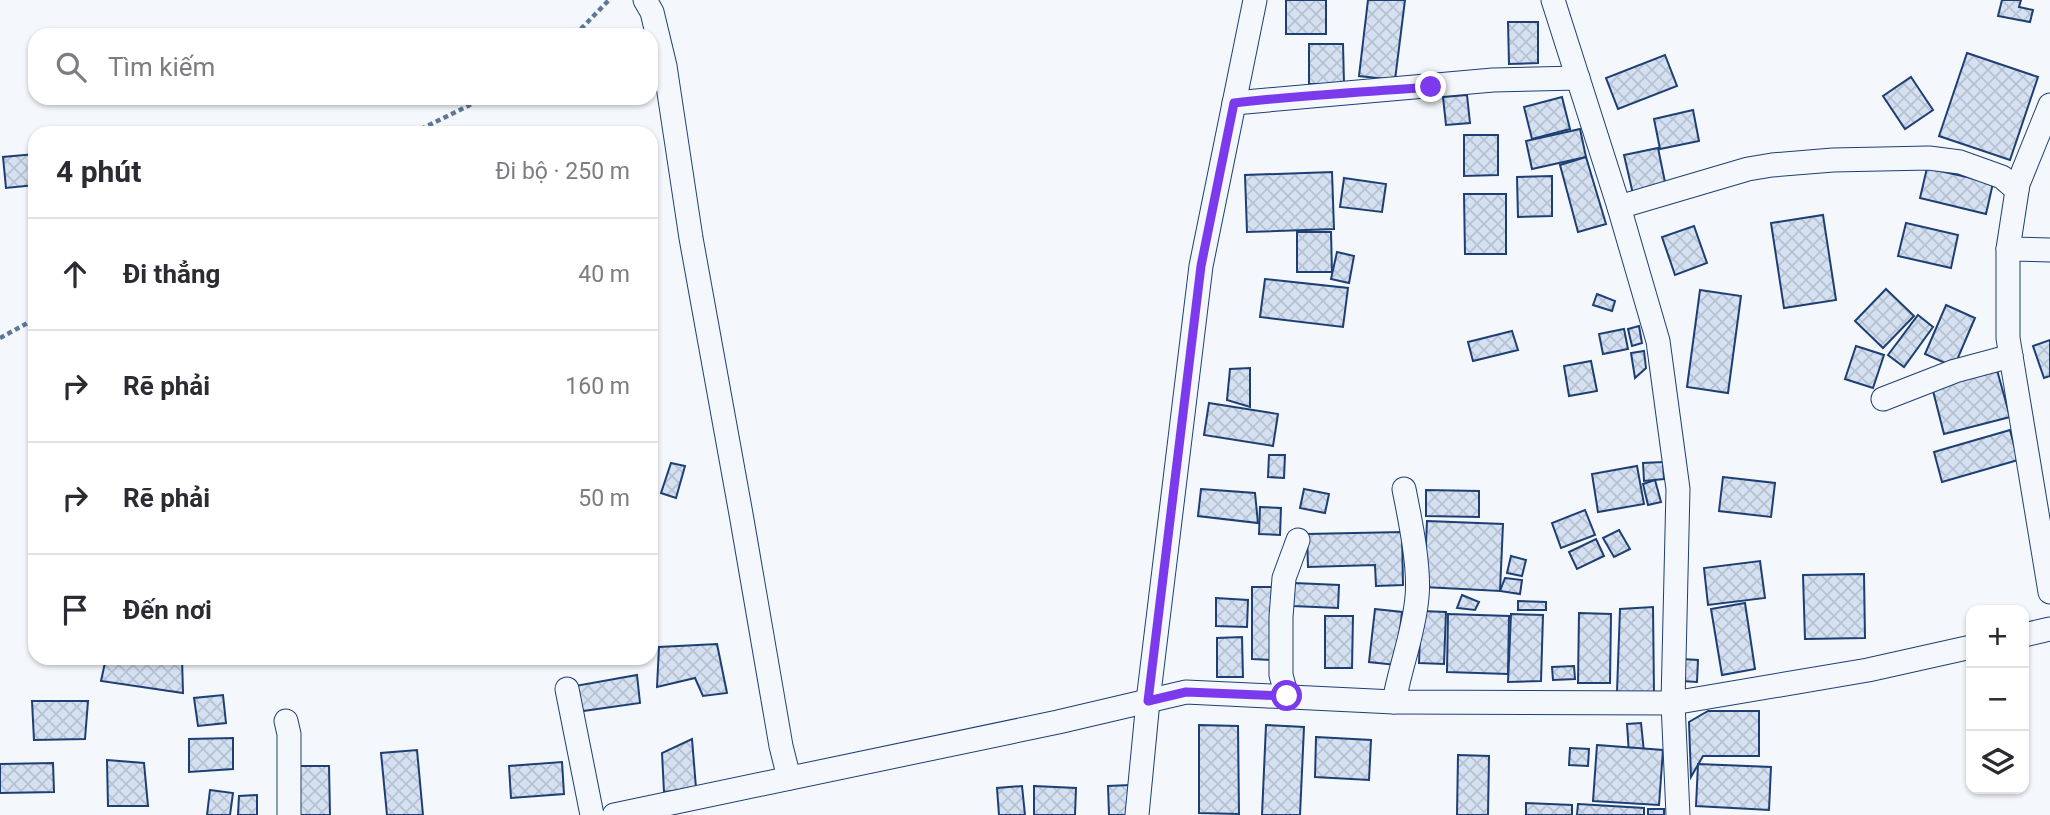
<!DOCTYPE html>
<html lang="vi">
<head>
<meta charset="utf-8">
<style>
	:root { --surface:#fff; --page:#f7f7f7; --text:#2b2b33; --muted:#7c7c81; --line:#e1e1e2 }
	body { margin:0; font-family:Roboto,sans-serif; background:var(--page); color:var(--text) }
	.controls { position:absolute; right:21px; bottom:21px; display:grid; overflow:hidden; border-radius:14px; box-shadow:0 2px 5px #0004 }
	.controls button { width:63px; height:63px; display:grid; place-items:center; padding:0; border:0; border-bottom:2px solid var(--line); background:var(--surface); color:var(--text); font:35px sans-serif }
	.stop { position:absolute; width:21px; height:21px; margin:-16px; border:5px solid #7c3aed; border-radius:50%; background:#fff }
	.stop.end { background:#7c3aed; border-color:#fff; box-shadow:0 2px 7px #0008 }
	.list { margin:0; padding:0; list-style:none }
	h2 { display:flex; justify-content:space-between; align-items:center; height:91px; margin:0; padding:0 28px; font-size:30px }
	h2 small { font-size:23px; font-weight:400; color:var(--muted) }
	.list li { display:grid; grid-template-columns:46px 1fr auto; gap:21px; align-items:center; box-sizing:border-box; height:112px; padding:0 28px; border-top:2px solid var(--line) }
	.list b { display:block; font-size:26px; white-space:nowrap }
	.list em { font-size:23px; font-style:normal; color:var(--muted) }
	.icon { flex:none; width:38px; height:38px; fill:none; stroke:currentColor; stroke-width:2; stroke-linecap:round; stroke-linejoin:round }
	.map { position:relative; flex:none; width:2050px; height:815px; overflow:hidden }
	.search { position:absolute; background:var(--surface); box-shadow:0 2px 5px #0004; left:28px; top:28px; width:630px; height:77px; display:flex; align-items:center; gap:18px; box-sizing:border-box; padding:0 24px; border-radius:21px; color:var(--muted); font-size:26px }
	.panel { position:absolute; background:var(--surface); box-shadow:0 2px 5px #0004; left:28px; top:126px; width:630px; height:539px; border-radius:21px }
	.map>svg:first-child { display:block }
	.building { fill:url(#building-cross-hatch); stroke:#1d3f73; stroke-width:2 }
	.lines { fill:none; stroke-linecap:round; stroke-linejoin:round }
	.minor-casing { stroke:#1d3f73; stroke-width:25 }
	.path { stroke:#5e769c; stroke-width:4.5; stroke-dasharray:5 3.5; stroke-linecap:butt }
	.minor { stroke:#f4f7fb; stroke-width:23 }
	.route { stroke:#7c3aed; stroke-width:9 }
</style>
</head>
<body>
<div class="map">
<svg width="2050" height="815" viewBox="0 0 2050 815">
	<defs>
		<pattern id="building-cross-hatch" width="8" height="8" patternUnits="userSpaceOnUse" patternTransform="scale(1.75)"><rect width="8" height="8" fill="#d5e0f0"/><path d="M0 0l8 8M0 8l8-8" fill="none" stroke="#b6c1d1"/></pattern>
	</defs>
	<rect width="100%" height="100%" fill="#f4f7fb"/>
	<g class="building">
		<rect x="1286" y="0" width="40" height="34"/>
		<polygon points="1368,0 1405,0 1395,80 1359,76"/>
		<polygon points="2002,0 2021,0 2019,7 2033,10 2030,22 1998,16"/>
		<polygon points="1508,22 1538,22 1538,63 1509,64"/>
		<polygon points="1309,44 1343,44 1344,84 1309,84"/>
		<polygon points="1967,53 2038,77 2010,160 1939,136"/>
		<polygon points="1665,55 1677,86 1618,109 1606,78"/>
		<polygon points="1911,77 1933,110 1905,129 1883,96"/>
		<polygon points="1467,95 1470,123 1446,125 1443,97"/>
		<polygon points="1562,97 1570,129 1532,139 1524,107"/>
		<polygon points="1693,110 1699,141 1660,149 1654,119"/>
		<polygon points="1580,129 1586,157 1532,169 1526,141"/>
		<polygon points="1464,135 1498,135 1498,175 1464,176"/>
		<polygon points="1658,148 1666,187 1633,194 1624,155"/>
		<polygon points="35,154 35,185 6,188 3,157"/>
		<polygon points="1586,157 1606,224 1578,232 1560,165"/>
		<polygon points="1927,168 1993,183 1986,214 1920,198"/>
		<polygon points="1332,172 1334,229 1247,232 1245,175"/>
		<polygon points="1552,176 1552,216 1518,217 1517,177"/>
		<polygon points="1344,178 1386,184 1382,212 1340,207"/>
		<polygon points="1464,194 1506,194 1506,254 1465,254"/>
		<polygon points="1823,215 1836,300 1784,308 1771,223"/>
		<polygon points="1906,223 1958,235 1951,268 1898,256"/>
		<polygon points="1694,226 1707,263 1675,275 1662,237"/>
		<polygon points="1297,232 1331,232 1332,272 1297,272"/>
		<polygon points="1337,252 1354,256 1349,283 1331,279"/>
		<polygon points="1265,279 1348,288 1343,327 1260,317"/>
		<polygon points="1886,289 1914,316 1883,348 1855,321"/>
		<polygon points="1700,290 1741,296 1728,393 1687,387"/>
		<polygon points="1597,294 1615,301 1612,311 1593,305"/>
		<polygon points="1946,305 1975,318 1954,367 1925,354"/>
		<polygon points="1918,315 1933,327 1904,367 1888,355"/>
		<polygon points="1639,326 1642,343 1632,346 1628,329"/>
		<polygon points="1624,329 1628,349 1603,354 1599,334"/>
		<polygon points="1512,331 1518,350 1473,361 1468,342"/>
		<polygon points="2050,340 2050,376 2044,378 2033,346"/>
		<polygon points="1856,346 1884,355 1873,388 1845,379"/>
		<polygon points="1644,351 1646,368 1635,378 1631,353"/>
		<polygon points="1591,361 1597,391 1569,396 1564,366"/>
		<polygon points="1250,368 1250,407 1227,400 1230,369"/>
		<polygon points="1997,370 2010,417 1944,434 1932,387"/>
		<polygon points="1209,403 1278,414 1273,446 1204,435"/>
		<polygon points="2010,430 2018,460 1942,482 1934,452"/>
		<polygon points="1269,455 1285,455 1284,478 1268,477"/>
		<polygon points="1663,462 1664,479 1644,481 1643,463"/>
		<polygon points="671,463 685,466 676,498 661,493"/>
		<polygon points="1637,466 1644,504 1598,512 1592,474"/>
		<polygon points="1723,477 1775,483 1771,517 1719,511"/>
		<polygon points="1655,480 1661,502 1648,505 1643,484"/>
		<polygon points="1201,489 1255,493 1258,523 1198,516"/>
		<polygon points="1304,489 1329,494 1325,513 1300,508"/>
		<polygon points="1426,490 1479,491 1479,517 1426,516"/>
		<polygon points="1260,507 1281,508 1280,535 1259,534"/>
		<polygon points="1585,510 1595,535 1561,548 1552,523"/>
		<polygon points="1427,521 1503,524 1500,591 1424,587"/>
		<polygon points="1619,530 1630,549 1614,557 1603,538"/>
		<polygon points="1402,532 1403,585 1376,586 1375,565 1308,567 1307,534"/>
		<polygon points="1596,539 1604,556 1577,569 1569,552"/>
		<polygon points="1511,556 1526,560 1522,576 1507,573"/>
		<polygon points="1760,561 1765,598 1708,605 1704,568"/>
		<polygon points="1864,574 1865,638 1805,639 1803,575"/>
		<polygon points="1505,578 1522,580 1520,594 1500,591"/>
		<polygon points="1294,583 1339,585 1338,608 1293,606"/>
		<polygon points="1252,587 1274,587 1274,660 1252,659"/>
		<polygon points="1462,595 1479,602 1475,610 1457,608"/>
		<polygon points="1216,598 1248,600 1247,627 1216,626"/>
		<polygon points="1518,601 1546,602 1546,610 1518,610"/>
		<polygon points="1745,603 1755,669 1722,675 1711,609"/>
		<polygon points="1653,607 1654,694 1617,692 1620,609"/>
		<polygon points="1375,609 1402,612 1396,665 1369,662"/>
		<polygon points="1421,611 1446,612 1444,664 1419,663"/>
		<polygon points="1579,613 1611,614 1610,683 1578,683"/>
		<polygon points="1448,614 1509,616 1508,674 1447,672"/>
		<polygon points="1511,614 1543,615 1541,681 1508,682"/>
		<polygon points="1325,616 1353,616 1352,668 1325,668"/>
		<polygon points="1242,637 1243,677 1217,677 1217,638"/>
		<polygon points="717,644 727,693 703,696 695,678 657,687 659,647"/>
		<polygon points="106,658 182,658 183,693 101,681"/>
		<polygon points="1682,659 1698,660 1697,682 1681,681"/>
		<polygon points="1574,666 1575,679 1553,680 1552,667"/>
		<polygon points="637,675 640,703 576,712 575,686"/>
		<polygon points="223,695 226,723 198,726 194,698"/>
		<polygon points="32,701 88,701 85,739 34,740"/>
		<polygon points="1708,711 1759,711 1759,756 1703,756 1691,777 1689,722"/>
		<polygon points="1641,723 1644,752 1629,754 1627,724"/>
		<polygon points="1199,725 1238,726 1239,814 1199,813"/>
		<polygon points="1266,725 1304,727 1300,815 1262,815"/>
		<polygon points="1316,737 1371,740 1369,780 1315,777"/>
		<polygon points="233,738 233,769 189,772 189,739"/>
		<polygon points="692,739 696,788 664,792 662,753"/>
		<polygon points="1597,745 1663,750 1659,805 1593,801"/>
		<polygon points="1570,748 1589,749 1588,766 1569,765"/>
		<polygon points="417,750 423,815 387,815 381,753"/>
		<polygon points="1458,755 1489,756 1488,815 1457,815"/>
		<polygon points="107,760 144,763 148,806 108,806"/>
		<polygon points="562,762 564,794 511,798 509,766"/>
		<polygon points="53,763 54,792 0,793 0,764"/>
		<polygon points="1698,764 1771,767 1769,810 1696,806"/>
		<polygon points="299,766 329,766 330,815 299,815"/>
		<polygon points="1130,785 1129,815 1109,815 1108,786"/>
		<polygon points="1022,786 1025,815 999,815 997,788"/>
		<polygon points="1034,786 1076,788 1075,815 1034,815"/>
		<polygon points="210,790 233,793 230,815 207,815"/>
		<polygon points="257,795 257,815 238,815 239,796"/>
		<polygon points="1526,803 1572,805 1572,815 1526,815"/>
		<polygon points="1578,804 1644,808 1644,815 1577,815"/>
		<rect x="1648" y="809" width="16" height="6"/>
	</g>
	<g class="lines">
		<g class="minor-casing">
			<g id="minor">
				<polyline points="645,0 652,12 665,66 691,238 741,514 781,746 789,778"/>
				<polyline points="1553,0 1619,207 1658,341 1678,489 1673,703 1678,815"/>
				<polyline points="1234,103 1493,80 1578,78"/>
				<polyline points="2050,105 2018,184 2008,249 2008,338 2050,592"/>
				<polyline points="1619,207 1748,169 1772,165 1833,160 1929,158 1960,162 2002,177 2017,190"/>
				<polyline points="2008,249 2050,250"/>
				<polyline points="1883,399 1955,371 2011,356"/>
				<polyline points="2024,635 2050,629"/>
				<polyline points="567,689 592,815"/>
				<polyline points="1287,697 1281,675 1281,617 1284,578 1298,540"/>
				<path d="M1394 702C1400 667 1414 633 1417 597 1420 567 1410 519 1404 489"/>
				<polyline points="286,721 289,734 289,815"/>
				<polyline points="614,815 1058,722 1186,692 1394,702 1673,703 1868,670 1971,647"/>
				<polyline points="1137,815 1148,701 1201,266 1255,0"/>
			</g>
		</g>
		<g class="path">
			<polyline points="575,35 609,0"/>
			<polyline points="413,133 484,98"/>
			<polyline points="0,338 35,319"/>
		</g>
		<use href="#minor" class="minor"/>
	</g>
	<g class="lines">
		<path class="route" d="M1287 696 1186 692 1148 701 1201 266 1234 103C1300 95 1365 92 1431 87"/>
	</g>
</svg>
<div class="controls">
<button>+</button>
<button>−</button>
<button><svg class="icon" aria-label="layers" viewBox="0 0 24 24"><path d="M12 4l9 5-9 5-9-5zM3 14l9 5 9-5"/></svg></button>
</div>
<div class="stop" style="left:1287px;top:696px"></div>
<div class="stop end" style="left:1431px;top:87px"></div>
<div class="search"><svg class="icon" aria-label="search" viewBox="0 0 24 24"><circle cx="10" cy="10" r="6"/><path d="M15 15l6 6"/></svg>Tìm kiếm</div>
<section class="panel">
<h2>4 phút<small>Đi bộ · 250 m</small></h2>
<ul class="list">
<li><svg class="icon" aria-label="ahead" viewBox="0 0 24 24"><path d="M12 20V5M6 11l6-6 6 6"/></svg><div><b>Đi thẳng</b></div><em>40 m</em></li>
<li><svg class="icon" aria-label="right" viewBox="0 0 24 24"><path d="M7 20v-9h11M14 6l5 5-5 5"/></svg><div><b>Rẽ phải</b></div><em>160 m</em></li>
<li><svg class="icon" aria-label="right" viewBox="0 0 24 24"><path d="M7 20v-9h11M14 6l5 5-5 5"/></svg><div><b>Rẽ phải</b></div><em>50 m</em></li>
<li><svg class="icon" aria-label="arrive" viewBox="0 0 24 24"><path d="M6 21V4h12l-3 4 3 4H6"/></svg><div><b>Đến nơi</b></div></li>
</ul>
</section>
</div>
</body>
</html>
